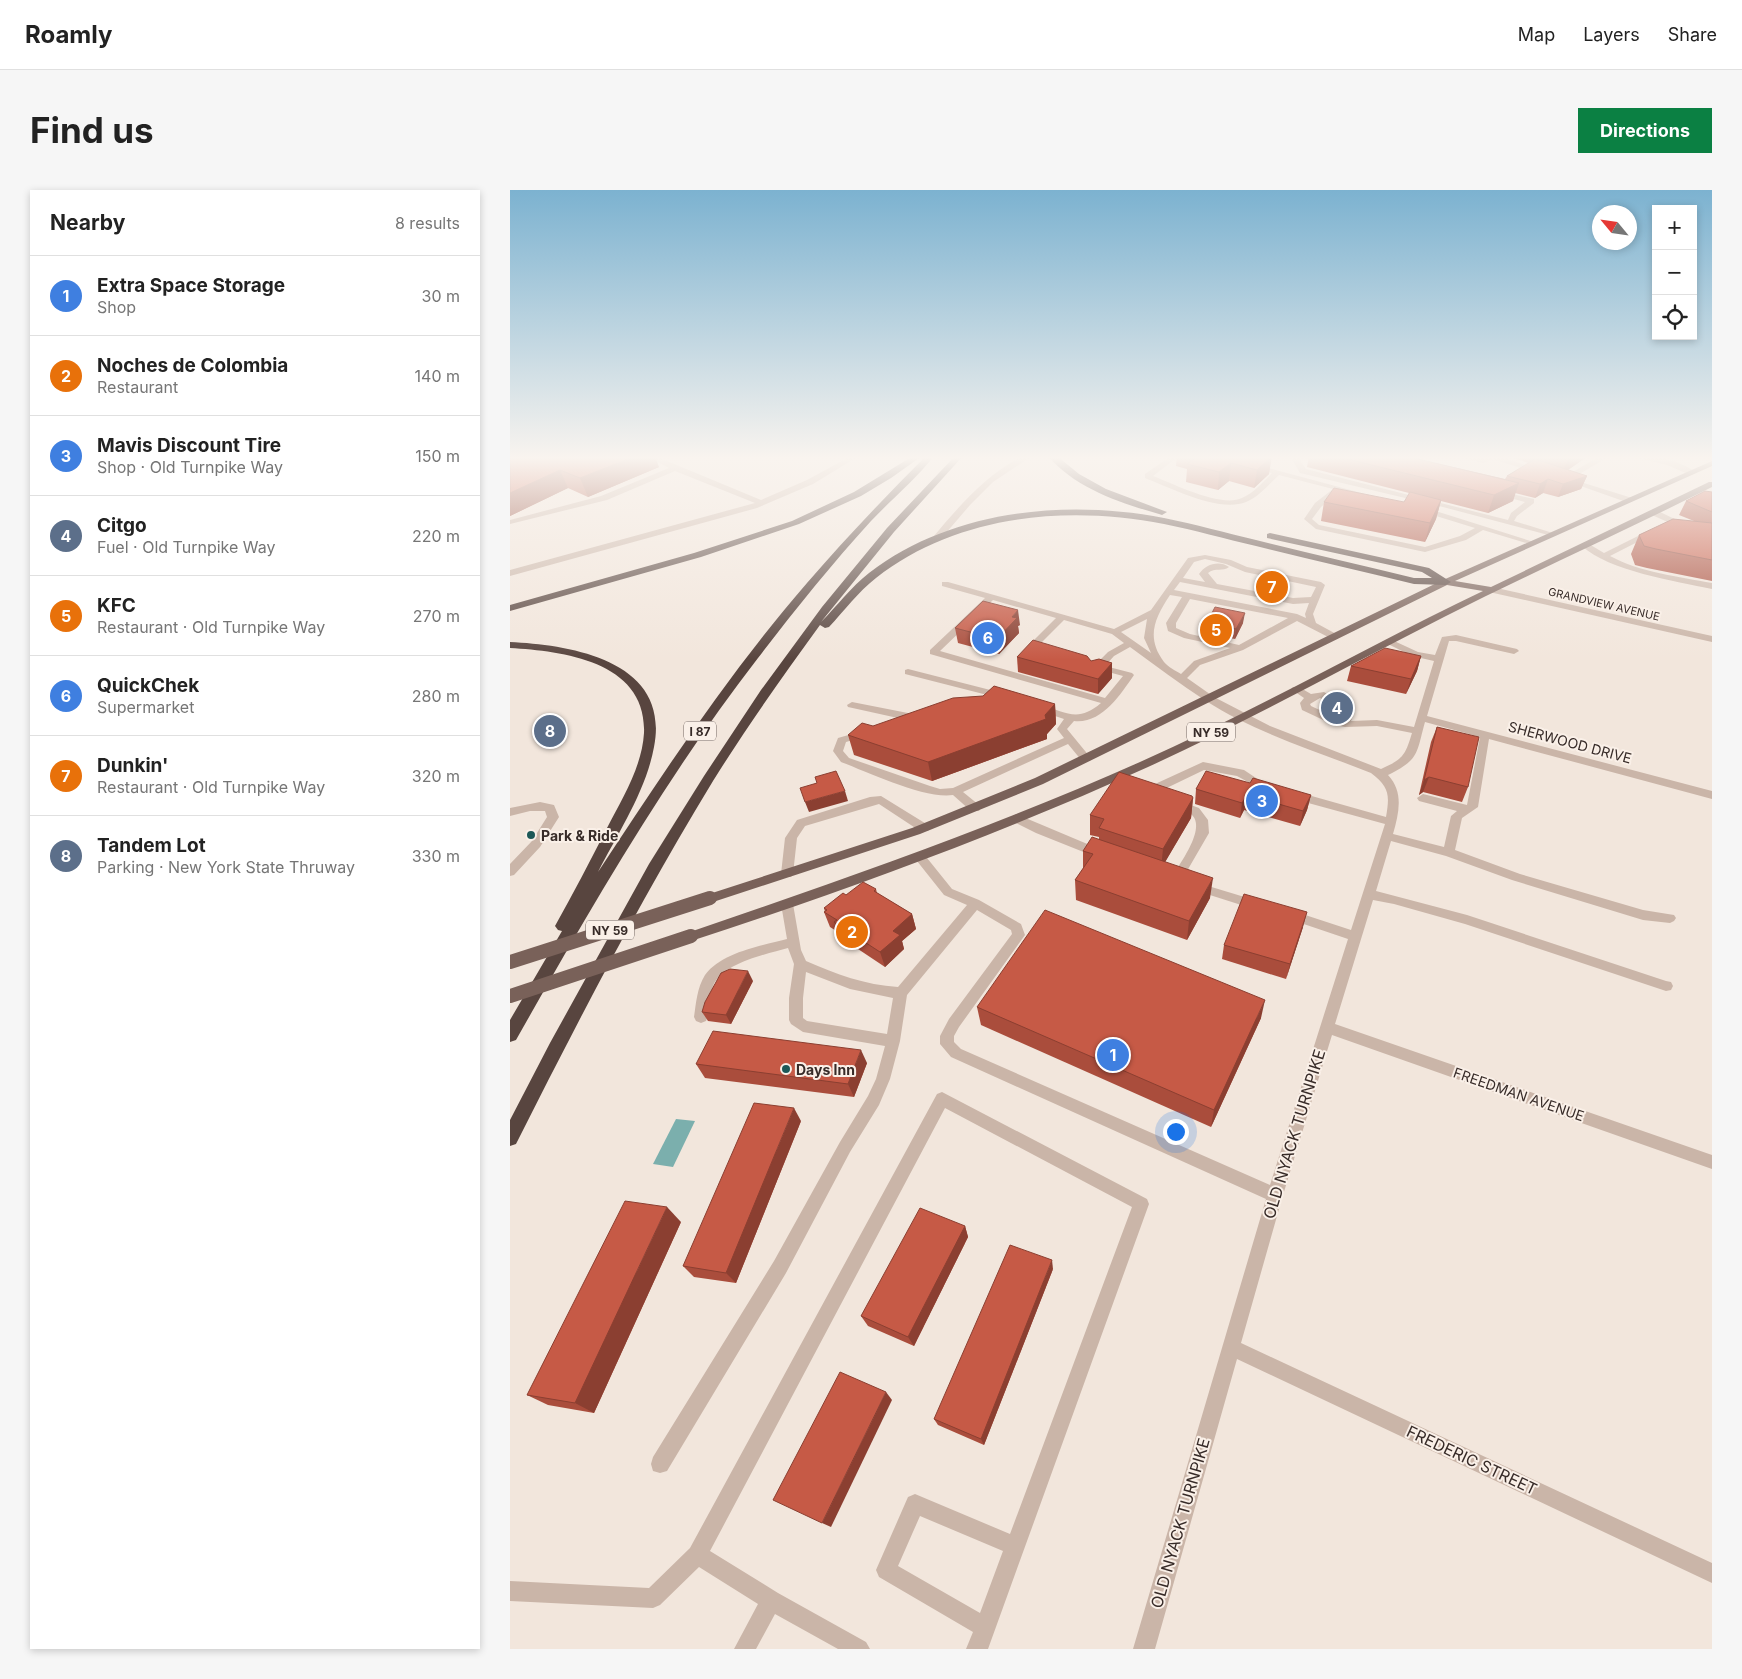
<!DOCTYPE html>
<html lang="en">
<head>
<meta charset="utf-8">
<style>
	:root { --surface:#fff; --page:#f6f6f6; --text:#222; --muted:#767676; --line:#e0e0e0; --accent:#0b8043 }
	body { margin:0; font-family:Inter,sans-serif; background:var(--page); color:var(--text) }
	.controls { position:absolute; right:15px; top:15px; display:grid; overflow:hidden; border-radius:0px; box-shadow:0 2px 8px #0003 }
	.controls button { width:45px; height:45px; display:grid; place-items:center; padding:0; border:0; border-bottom:1px solid var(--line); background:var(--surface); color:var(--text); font:25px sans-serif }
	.compass { position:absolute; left:1082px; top:15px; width:45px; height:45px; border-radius:50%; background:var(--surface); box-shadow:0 2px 8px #0003; rotate:299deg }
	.you { position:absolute; left:665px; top:941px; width:18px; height:18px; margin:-12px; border:4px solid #fff; border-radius:50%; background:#1a73e8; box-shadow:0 0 0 8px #1a73e833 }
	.badge { display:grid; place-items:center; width:32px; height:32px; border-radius:50%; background:var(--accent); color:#fff; font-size:16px; font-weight:700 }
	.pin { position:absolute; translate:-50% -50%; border:2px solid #fff; box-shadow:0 1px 5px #0006 }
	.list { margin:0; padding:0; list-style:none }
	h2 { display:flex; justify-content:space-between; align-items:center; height:65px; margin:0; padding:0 20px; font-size:21px }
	h2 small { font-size:16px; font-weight:400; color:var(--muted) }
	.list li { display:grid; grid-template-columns:32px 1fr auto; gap:15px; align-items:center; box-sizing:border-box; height:80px; padding:0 20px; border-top:1px solid var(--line) }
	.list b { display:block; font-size:19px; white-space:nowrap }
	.list p { margin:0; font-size:16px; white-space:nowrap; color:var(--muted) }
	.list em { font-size:16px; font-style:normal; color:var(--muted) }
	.icon { flex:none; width:28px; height:28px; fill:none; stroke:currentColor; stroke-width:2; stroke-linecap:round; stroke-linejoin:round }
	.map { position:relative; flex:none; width:1202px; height:1459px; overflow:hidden; border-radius:0px }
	header { display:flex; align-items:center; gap:30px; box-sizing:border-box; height:70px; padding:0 25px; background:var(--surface); border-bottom:1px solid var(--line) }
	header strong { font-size:24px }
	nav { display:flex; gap:28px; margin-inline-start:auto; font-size:18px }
	.intro { display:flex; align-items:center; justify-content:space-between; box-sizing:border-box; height:120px; padding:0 30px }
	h1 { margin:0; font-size:35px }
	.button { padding:12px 22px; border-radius:0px; background:var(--accent); color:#fff; font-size:18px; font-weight:700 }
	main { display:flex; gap:30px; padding:0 30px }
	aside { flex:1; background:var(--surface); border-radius:0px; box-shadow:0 2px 8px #0003 }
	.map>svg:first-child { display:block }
	.water { fill:#7bafad }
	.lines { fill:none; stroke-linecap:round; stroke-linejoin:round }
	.minor { fill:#cab5a8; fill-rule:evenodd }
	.major { fill:#796159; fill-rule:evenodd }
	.highway { fill:#58453f; fill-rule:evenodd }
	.major-bridge { stroke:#796159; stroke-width:14 }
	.wall { fill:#aa4d3c }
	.shaded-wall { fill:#8b3f31 }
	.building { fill:#c65a46; stroke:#8b3f31 }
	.poi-dot { fill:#1d5857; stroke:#faf0e8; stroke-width:2 }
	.labels { text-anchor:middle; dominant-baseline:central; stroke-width:4; stroke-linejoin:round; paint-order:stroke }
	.far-street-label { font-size:11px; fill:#372b28; stroke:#faf0e8 }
	.shield { fill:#faf0e8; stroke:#726662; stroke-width:1 }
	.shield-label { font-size:12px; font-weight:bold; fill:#372b28 }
	.street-label { font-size:14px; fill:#372b28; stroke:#faf0e8 }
	.poi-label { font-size:14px; font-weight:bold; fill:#372b28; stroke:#faf0e8; text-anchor:start }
	.near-street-label { font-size:16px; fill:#372b28; stroke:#faf0e8 }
</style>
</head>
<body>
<header>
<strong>Roamly</strong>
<nav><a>Map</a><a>Layers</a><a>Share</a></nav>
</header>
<div class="intro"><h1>Find us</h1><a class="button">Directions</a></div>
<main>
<aside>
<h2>Nearby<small>8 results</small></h2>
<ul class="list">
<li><span class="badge" style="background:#3f7fe0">1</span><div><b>Extra Space Storage</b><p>Shop</p></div><em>30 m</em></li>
<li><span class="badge" style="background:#e8710a">2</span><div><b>Noches de Colombia</b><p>Restaurant</p></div><em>140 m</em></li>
<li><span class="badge" style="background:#3f7fe0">3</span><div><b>Mavis Discount Tire</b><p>Shop · Old Turnpike Way</p></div><em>150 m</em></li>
<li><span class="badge" style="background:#5c6f8a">4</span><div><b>Citgo</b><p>Fuel · Old Turnpike Way</p></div><em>220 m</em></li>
<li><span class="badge" style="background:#e8710a">5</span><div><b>KFC</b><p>Restaurant · Old Turnpike Way</p></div><em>270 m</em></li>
<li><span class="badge" style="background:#3f7fe0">6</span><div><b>QuickChek</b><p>Supermarket</p></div><em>280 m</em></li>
<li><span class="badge" style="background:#e8710a">7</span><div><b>Dunkin'</b><p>Restaurant · Old Turnpike Way</p></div><em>320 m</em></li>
<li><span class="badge" style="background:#5c6f8a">8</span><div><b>Tandem Lot</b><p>Parking · New York State Thruway</p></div><em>330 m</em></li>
</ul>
</aside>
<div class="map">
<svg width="1202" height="1459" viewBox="0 0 1202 1459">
	<rect width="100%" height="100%" fill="#f2e6dc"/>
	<polygon class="water" points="166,929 185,931 163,977 143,974"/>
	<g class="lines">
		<g class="minor">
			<polygon points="137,266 145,266 251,310 297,290 341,266 349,266 303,294 247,318 0,386 0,380 245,313 165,281 97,310 0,334 0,330 91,306 159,278"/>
			<path d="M513 266H522L483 292 460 315 430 350H424V346C450 315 477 284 513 266Z"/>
			<path d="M661 266H669L643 286C664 294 711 318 732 308 744 303 753 292 762 283L740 278V274H743L859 305 855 307 829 301 811 317 802 329 809 335 915 357 950 346 965 338 910 321V317H913L1027 353 1023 355 973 340 956 350 915 362 806 339 794 329 805 313 823 299 769 285C759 294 749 307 736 312 709 323 661 298 635 288V284Z"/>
			<polygon points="780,266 787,266 796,279 998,330 1001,323 1015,312 985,304 985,300 1024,309 1024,313 1007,326 1004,331 1046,344 1042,346 933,317 790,283"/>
			<polygon points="947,266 958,266 972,269 978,266 988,266 1033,281 1026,283 983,269 973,273"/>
			<polygon points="1088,266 1098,267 1061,289 1122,308 1122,312 1116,312 1051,289 1088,267"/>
			<path d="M1120 266C1139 264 1170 270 1185 282L1178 284 1157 275Z"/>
			<polygon points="1142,321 1148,321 1202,347 1202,352 1142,325"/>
			<path d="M1138 341 1145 343 1100 366C1129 382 1170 387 1202 393V399C1165 391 1099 381 1072 356L1079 354 1094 363Z"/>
			<path d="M695 365 721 370 737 377 811 392 815 395 803 424 806 433 828 445V449H822L787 431 733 460 690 475 677 488 704 507 760 536 871 579C893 569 895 566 902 543L867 536 835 537 824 535 792 520 790 513 794 508 781 499 783 497H789L801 504 814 502 843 521 844 523 841 531 867 530 904 537 924 471 902 466 874 452 879 449 882 450 908 462 925 465 932 447 946 445 1007 459 1009 461 1004 464 946 451H939L917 526 1202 601V609L979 549 968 617 952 628 945 660 1010 684 1133 720 1164 725 1166 728 1164 731 1160 733 1133 730 1002 690 936 666 881 651 866 701 957 725 1156 791 1161 792 1163 796 1161 800 1156 801 955 734 884 714 863 710 825 834 1202 965V979L822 845 773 1005 731 1153 1202 1373V1393L727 1169 645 1459H623L756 1009 441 867 430 854V846L439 829 502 744 501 740 467 720 397 805 390 851 380 889 369 915 340 962 276 1083 157 1281 150 1283 143 1281 141 1274 143 1267 264 1071 330 952 358 906 366 889 375 856 293 842 281 834 279 830V808L284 774 278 758C257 764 212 773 203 796 199 808 201 821 196 831L191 833 186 831 184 827C186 813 187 798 195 785 212 762 251 756 277 749L271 714 273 711H281L283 714 291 760 296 771C326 784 355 795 388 797L457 715 434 705 403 666 405 663H413L442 699 469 710 511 734 515 745 449 837 444 846V852L451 859 760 995 838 749 776 728 774 725 776 722 780 720 841 740 875 634 780 608 778 605 784 601 876 627C880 604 879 597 861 583 806 561 746 543 696 511 670 494 645 475 620 457L604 466 595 476 622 483 624 485C610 505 592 534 564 531L557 539 580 567 581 569 580 571H572L558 554 453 602 469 615 471 618 469 621H461L443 605C414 609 360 583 331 572L323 561 328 548 356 540 360 541 361 543 360 545 336 552 333 561 339 568 420 596 430 599 443 598 554 548 547 539 554 529 527 520V516L531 515C556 522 568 533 591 513L420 464V460L475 408 432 396V392H438L604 439 641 420 678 368ZM695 369 716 374 735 382 806 397 801 407 783 408 707 394 698 383C705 377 713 382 719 377 709 370 696 374 689 384L695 392 673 388 684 372ZM670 392 783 414 799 413 795 424 796 428 787 424 664 400ZM660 405 672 407 656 433 658 441 674 448 720 458 684 471 671 484C666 481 658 477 654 472 636 448 644 429 660 405ZM680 409 778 428 729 455 680 444 666 438V433ZM483 410 546 428 518 456 528 461H534V457L529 455 554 430 602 444 614 453 598 462 587 473 583 474 579 482 584 485 591 480 613 486 595 508 430 461ZM637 429 634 448 641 463 611 442ZM810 508 834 524 831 530 801 516 800 514ZM915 532 970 547 957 615 913 604 907 608 909 611 947 621 941 626 934 657 883 644C889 623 894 602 878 585 910 569 906 564 915 532ZM296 782 340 799 383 808 377 844 297 831 293 828V808Z"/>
			<polygon points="982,397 1202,446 1202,452 979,402 979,398"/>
			<polygon points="398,479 496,504 498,506 493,509 395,484 395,480"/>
			<polygon points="342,512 408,525 413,528 406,532 338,517 337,515"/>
			<polygon points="693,572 734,580 761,598 756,602 727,586 694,580 640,606 632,606 630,603 632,600"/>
			<polygon points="371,606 418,635 420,638 418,641 410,641 369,614 295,636 287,648 283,684 281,687 273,687 271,684 275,648 287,630 360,607"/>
			<path d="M667 610 689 618 698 630 699 643 670 693 666 694 660 690C668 676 698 638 681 624 677 620 668 619 663 617L661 614Z"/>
			<polygon points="30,612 44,615 49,627 30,657 4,685 0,686 0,674 22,651 37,627 35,621 20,621 0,626 0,618"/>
			<polygon points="506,624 594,661 596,664 594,667 586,667 526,643 502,631 500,628"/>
			<polygon points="685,692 751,712 753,715 751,718 747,720 681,699 679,696"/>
			<path d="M432 902 637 1009 639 1014 478 1459H456L463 1442 369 1387 366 1380 398 1307 405 1304 500 1344 622 1017 435 918 200 1361 268 1403 356 1452 360 1459H328L265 1424 246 1459H224L248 1414 189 1377 150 1415 143 1418 0 1411V1391L139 1398 180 1358 427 904ZM410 1326 493 1361 470 1423 388 1376Z"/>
		</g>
		<path class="major" d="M1202 271V276L945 391 981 397 1199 292H1202V297C1113 342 1023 382 934 427 835 477 739 531 638 577 490 644 335 701 181 751L177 749 175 746 177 743C329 691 482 638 630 572 747 520 858 456 973 401L937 395 533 594 410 644 200 713 196 711 194 708 196 705 402 638 525 588 933 390Z"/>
		<g class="highway">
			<polygon points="403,266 412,266 381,288 351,306 289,334 191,367 0,421 0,415 184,363 282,331 344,302"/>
			<path d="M416 266H424C406 289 382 309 361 331 321 375 284 421 248 468 156 587 80 719 6 850L0 852V830L52 741 48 740 45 736C63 704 80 671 97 638 112 609 132 577 134 543 137 472 54 461 0 458V452C62 455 161 471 144 557 136 601 108 643 88 682 153 583 219 483 297 393 335 349 375 307 416 266Z"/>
			<path d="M445 266H453L384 342 311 432C327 416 341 397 359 383 441 320 555 309 654 328 685 334 716 343 746 350 799 363 851 375 904 388H922L912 382 757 348V344L760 343 919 378 941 392 936 395 904 394C851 381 799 369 746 356 715 349 685 340 654 334 556 315 446 325 366 388 348 402 334 421 319 437L315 438 310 435C273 486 236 538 203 591 131 709 68 831 6 954L0 956V930L40 853 139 674 194 586 251 500 312 417 377 338Z"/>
			<path d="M538 266H547L569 284 596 299 657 322 652 325 649 324C610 313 565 298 538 266Z"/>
		</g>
		<g class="major-bridge">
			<polyline points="0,772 200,708"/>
			<polyline points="0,806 181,746"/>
		</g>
	</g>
	<g class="wall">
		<polygon points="0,266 149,277 78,307 58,298 0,326"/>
		<polygon points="667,266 760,266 759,284 744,298 719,291 708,300 676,292 677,279 666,276"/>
		<polygon points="799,266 895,266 995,289 997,286 1019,273 997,266 1078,266 1058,280 1077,286 1071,299 1048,307 1033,303 1025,308 1005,303 1003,311 978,323 931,311 926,329 915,352 811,331 814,312 894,312 899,303 797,277"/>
		<polygon points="1202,302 1202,391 1137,378 1125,375 1121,364 1129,345 1184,331 1169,325 1176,311"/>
		<polygon points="697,433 733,433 725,449 696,443"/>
		<polygon points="510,435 508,436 509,443 489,464 448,453 445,438"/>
		<polygon points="911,466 907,481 896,504 837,491 841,476"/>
		<polygon points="507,467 581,471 602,473 602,488 588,504 508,482"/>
		<polygon points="545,514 546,534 537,544 537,549 422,591 344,565 338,545 363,536"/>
		<polygon points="927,537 958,597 952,612 913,602 909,605 921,552"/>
		<polygon points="740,593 801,605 797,620 790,636 734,620 730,628 685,614 686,599"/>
		<polygon points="683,608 681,628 655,672 700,708 677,750 566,710 565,690 573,679 573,661 589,649 589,647 580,645 580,625"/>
		<polygon points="366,699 367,703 402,724 406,739 392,751 394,759 375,777 330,747 328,742 320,737 314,722 315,722 314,718 336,705"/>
		<polygon points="793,737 776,789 712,769 714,755"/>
		<polygon points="243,791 221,834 198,831 192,822"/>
		<polygon points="467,817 751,828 701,937 471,835"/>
		<polygon points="357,873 344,907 195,888 186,874"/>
		<polygon points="291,931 226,1093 184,1087 173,1076"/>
		<polygon points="171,1032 84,1223 38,1215 17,1205"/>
		<polygon points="455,1036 458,1047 404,1156 358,1136 351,1126"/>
		<polygon points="543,1079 474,1255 428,1235 424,1229"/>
	</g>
	<g class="shaded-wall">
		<polygon points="126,266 145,266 149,277 78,307 70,288"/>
		<polygon points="762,266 759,284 744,298 747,280"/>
		<polygon points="1060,266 1078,266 1052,284 1059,267"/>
		<polygon points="721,273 719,291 708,300 709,282"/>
		<polygon points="50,280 58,298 0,326 0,303"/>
		<polygon points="1077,286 1071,299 1048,307 1053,294"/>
		<polygon points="1038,289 1033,303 1025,308 1030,294"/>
		<polygon points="1009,293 1003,311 978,323 984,305"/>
		<polygon points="931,310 926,329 915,352 920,333"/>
		<polygon points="508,420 510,435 508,436 509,443 489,464 487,449 502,427"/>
		<polygon points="735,423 733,433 725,449 726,439"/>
		<polygon points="911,466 907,481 896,504 901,489"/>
		<polygon points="602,473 602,488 588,504 588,489"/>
		<polygon points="545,514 546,534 537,544 537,549 422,591 418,572 535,525"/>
		<polygon points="919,587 913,602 909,605 914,590"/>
		<polygon points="335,601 338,611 299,622 295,612"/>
		<polygon points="737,605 734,620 730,628 732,613"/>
		<polygon points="801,605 797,620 790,636 793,621"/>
		<polygon points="683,608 681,628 651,679 653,659"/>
		<polygon points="703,688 700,708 677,750 679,731"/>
		<polygon points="797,722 793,737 776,789 780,774"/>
		<polygon points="402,724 406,739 392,751 394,759 375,777 370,762 383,741"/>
		<polygon points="238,781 243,791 221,834 216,825"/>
		<polygon points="755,810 751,828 701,937 704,920"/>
		<polygon points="351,860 357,873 344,907 338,894"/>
		<polygon points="284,918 291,931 226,1093 216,1083"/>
		<polygon points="157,1017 171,1032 84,1223 65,1213"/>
		<polygon points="455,1036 458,1047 404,1156 398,1147"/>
		<polygon points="542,1070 543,1079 474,1255 471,1249"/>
		<polygon points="376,1202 382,1210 321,1337 312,1333"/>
	</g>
	<g class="building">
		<polygon points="0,266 126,266 70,288 50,280 0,303"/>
		<polygon points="688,266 762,266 747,280 721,273 709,282 677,274"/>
		<polygon points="825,266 895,266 1009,293 984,305"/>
		<polygon points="1025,269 1077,286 1053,294 1038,289 1030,294 997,286"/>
		<polygon points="824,298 894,312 900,302 931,310 920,333 814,312"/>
		<polygon points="1195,301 1202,302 1202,322 1176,311"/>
		<polygon points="1163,329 1202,333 1202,370 1146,359 1134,356 1129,345"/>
		<polygon points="473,411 508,420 502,427 507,428 487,449 445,438"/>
		<polygon points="705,417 735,423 726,439 697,433"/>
		<polygon points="523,450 577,466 581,471 589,469 602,473 588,489 507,467"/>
		<polygon points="875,458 911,466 901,489 841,476"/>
		<polygon points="484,496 545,514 535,525 536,529 418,572 338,545 352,533 363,536 443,508 473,506"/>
		<polygon points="927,537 969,547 958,597 919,587 914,590"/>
		<polygon points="326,581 335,601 295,612 290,598 307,593 305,587"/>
		<polygon points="696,581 740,593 743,588 801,605 793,621 737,605 732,613 686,599"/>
		<polygon points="609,582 682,606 683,608 653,659 589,638 594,629 580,625"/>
		<polygon points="582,647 703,688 679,731 565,690 583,664 573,661"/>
		<polygon points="353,692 366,699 364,701 402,724 383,741 390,745 370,762 324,732 327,730 314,722 317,720 314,718 333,703 336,705"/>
		<polygon points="734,704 797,722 780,774 714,755"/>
		<polygon points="535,720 755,810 704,920 467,817"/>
		<polygon points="220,779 238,781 216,825 192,822 195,812 211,783"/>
		<polygon points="203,841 351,860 338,894 186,874"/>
		<polygon points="244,913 284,918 216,1083 173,1076"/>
		<polygon points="115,1011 157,1017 65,1213 17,1205"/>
		<polygon points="410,1018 455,1036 398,1147 351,1126"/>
		<polygon points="500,1055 542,1070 471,1249 424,1229"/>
		<polygon points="330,1182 376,1202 312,1333 263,1310"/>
	</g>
	<linearGradient id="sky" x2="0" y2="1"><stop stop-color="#7cb2d0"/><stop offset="0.57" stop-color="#f9f4ef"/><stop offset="1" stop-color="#f9f4ef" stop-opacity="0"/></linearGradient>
	<rect width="1202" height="470" fill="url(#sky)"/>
	<g class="poi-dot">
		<circle cx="21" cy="645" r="5"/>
		<circle cx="276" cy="879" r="5"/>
	</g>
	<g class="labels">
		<g class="far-street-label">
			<text transform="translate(1094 414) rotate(13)">GRANDVIEW AVENUE</text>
		</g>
		<g class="shield">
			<rect x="174" y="531.5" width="32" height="19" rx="4"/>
			<rect x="677" y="532.5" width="48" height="19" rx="4"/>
			<rect x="76" y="730.5" width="48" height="19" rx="4"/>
		</g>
		<g class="shield-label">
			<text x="190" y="541">I 87</text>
			<text x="701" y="542">NY 59</text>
			<text x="100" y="740">NY 59</text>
		</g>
		<g class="street-label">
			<text transform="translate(1060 552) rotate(15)">SHERWOOD DRIVE</text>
			<text transform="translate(1009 904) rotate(19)">FREEDMAN AVENUE</text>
		</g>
		<g class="poi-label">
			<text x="31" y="645">Park &amp; Ride</text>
			<text x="286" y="879">Days Inn</text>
		</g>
		<g class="near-street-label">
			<text transform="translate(784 944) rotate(-73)">OLD NYACK TURNPIKE</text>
			<text transform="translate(962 1270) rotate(25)">FREDERIC STREET</text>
			<text transform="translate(670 1333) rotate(-74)">OLD NYACK TURNPIKE</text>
		</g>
	</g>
</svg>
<div class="controls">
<button>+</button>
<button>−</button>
<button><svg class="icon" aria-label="locate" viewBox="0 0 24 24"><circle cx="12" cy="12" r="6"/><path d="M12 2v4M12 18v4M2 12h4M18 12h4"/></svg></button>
</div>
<svg class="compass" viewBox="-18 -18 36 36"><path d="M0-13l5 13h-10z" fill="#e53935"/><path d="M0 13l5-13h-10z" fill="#767676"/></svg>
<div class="you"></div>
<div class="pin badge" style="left:603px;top:865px;background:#3f7fe0">1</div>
<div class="pin badge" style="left:342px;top:742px;background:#e8710a">2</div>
<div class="pin badge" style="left:752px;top:611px;background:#3f7fe0">3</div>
<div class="pin badge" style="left:827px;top:518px;background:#5c6f8a">4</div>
<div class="pin badge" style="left:706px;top:440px;background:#e8710a">5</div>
<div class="pin badge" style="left:478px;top:448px;background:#3f7fe0">6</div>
<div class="pin badge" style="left:762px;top:397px;background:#e8710a">7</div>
<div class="pin badge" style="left:40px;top:541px;background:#5c6f8a">8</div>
</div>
</main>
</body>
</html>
